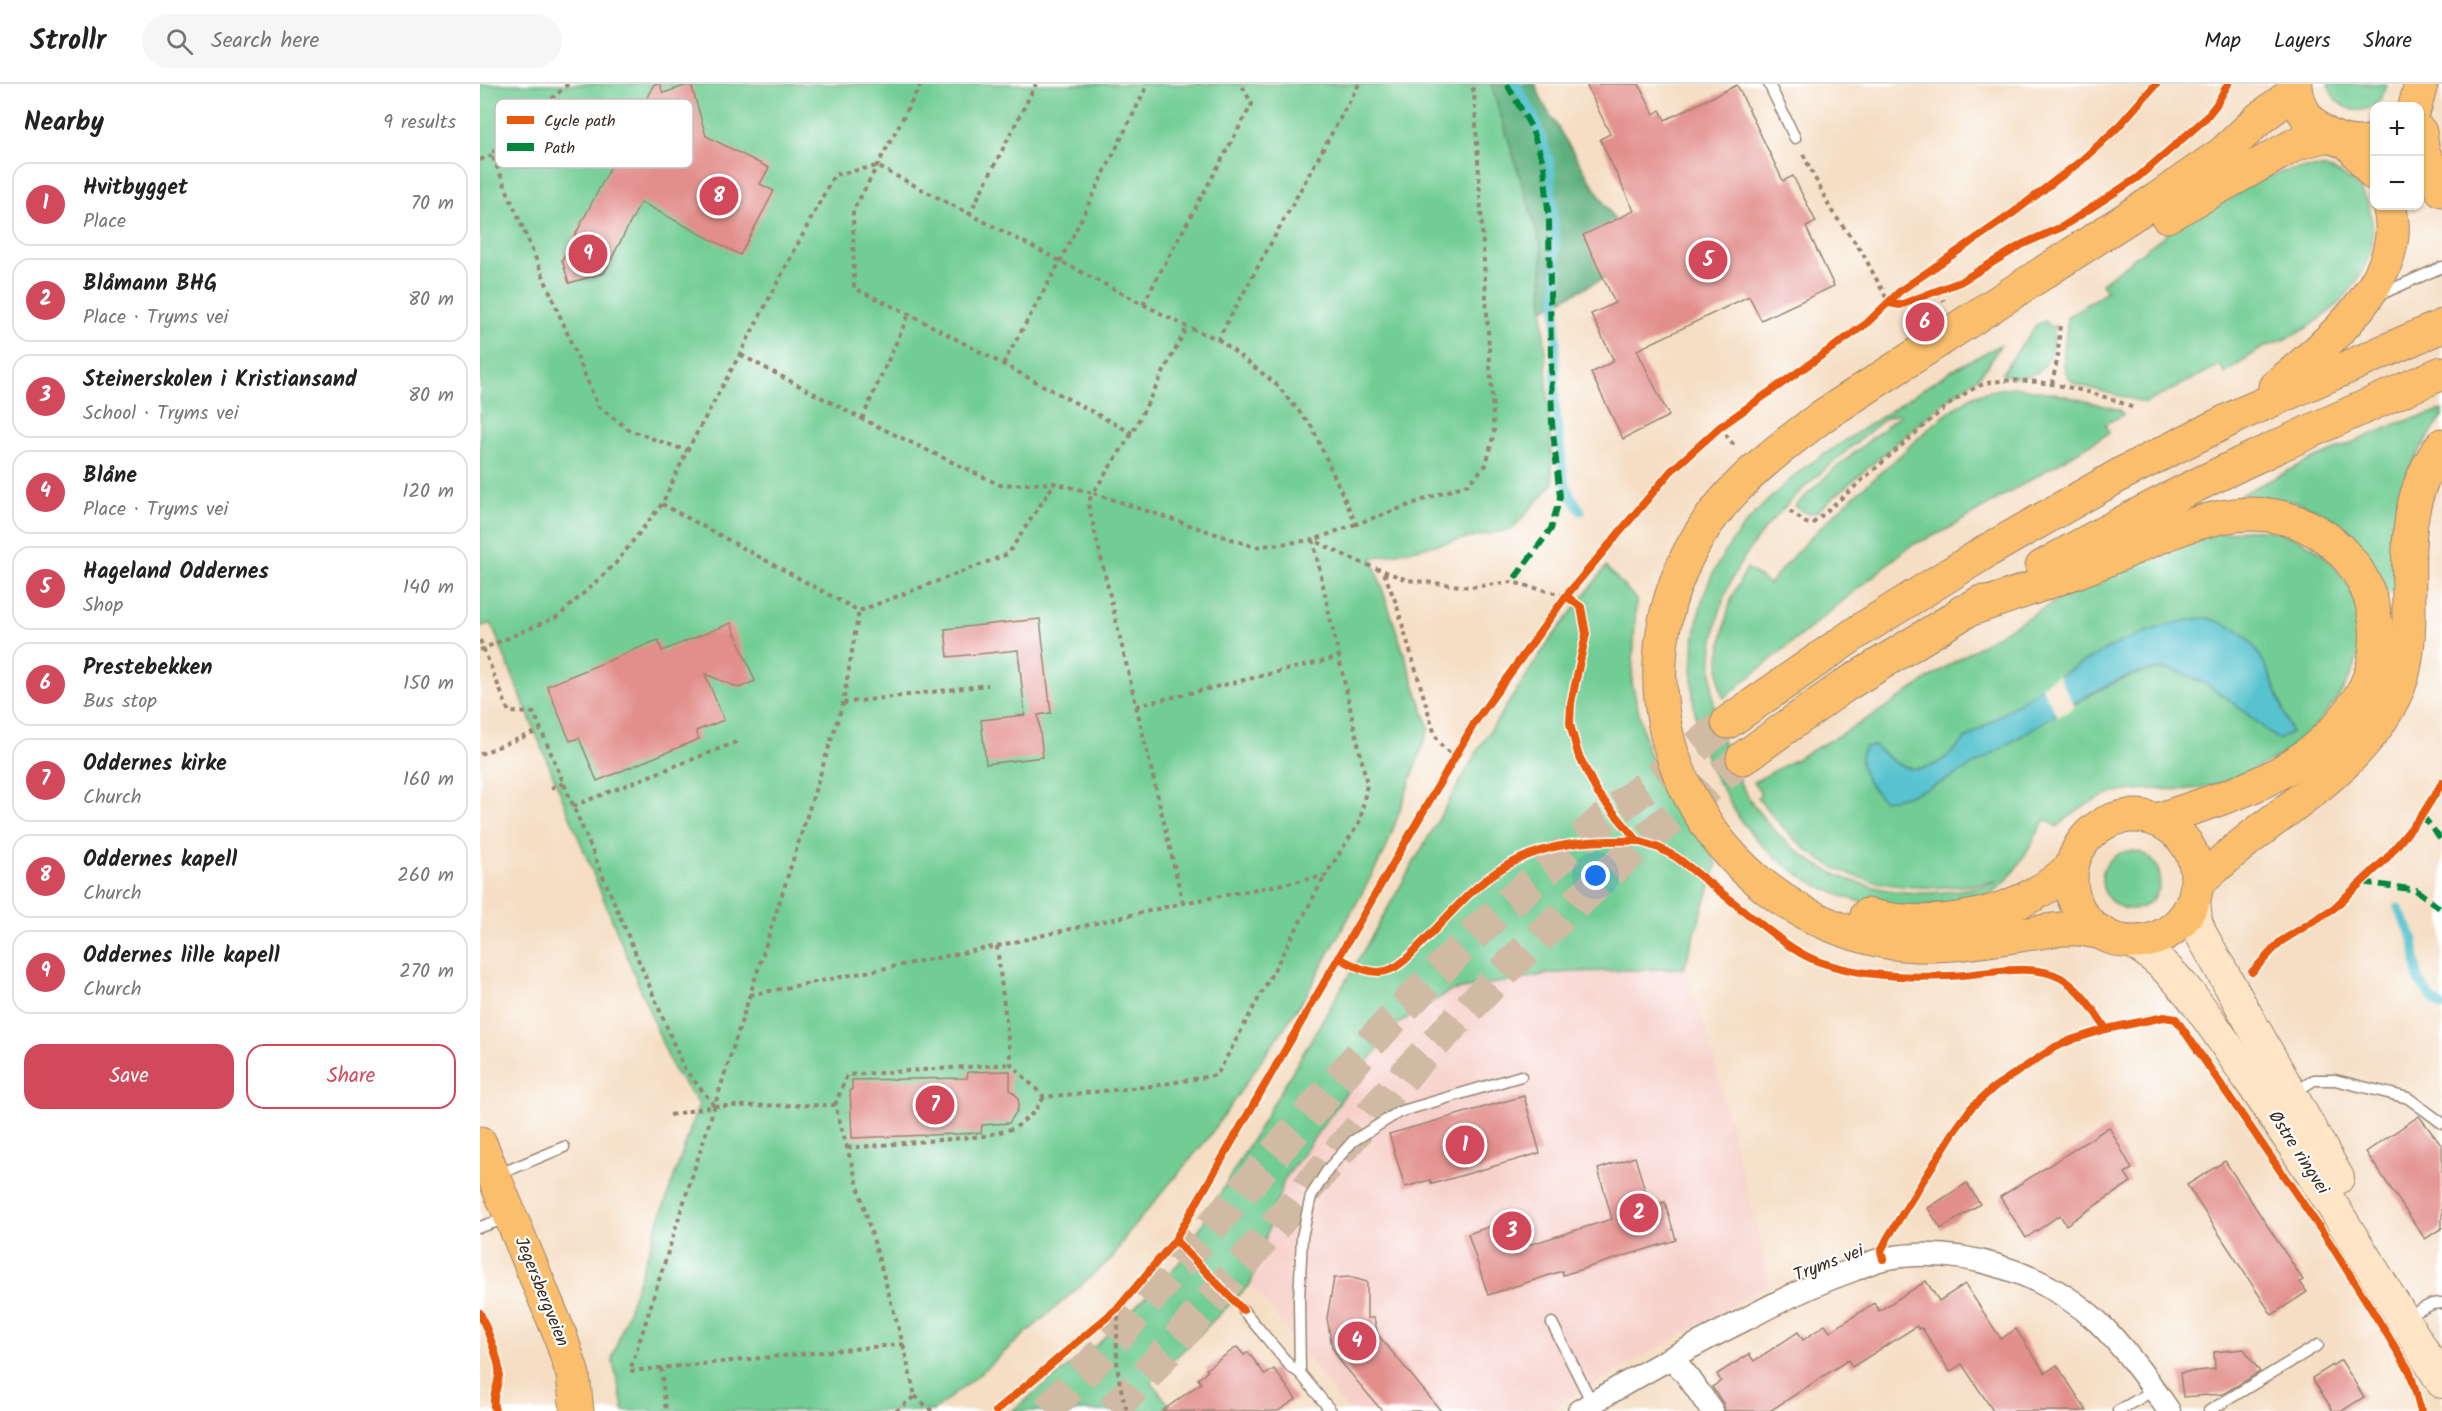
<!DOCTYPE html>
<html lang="en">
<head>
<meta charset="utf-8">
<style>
	:root { --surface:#fff; --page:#f6f6f6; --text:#222; --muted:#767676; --line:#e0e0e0; --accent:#d1495b }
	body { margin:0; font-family:Kalam,sans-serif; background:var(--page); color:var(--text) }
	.controls { position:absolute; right:18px; top:18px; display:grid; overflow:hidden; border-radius:12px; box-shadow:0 2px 4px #0004 }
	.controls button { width:54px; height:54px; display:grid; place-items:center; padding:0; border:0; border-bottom:2px solid var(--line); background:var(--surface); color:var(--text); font:30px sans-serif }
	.you { position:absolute; left:1116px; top:792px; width:21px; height:21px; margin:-15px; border:4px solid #fff; border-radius:50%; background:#1a73e8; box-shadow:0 0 0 9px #1a73e833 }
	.badge { display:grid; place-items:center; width:39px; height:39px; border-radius:50%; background:var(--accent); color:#fff; font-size:20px; font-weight:700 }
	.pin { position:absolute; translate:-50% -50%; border:3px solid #fff; box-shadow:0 2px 6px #0006 }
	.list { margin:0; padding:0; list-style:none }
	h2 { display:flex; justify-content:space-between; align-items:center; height:78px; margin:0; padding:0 24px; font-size:26px }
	h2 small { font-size:20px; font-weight:400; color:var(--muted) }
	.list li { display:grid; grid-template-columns:39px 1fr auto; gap:18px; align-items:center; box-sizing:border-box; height:84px; margin:0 12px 12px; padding:0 12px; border:2px solid var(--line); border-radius:18px }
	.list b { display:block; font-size:22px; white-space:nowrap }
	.list p { margin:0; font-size:20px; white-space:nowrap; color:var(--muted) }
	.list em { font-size:20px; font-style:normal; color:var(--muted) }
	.actions { display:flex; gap:12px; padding:18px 24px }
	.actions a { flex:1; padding:14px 0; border:2px solid var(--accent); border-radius:18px; text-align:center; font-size:21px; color:var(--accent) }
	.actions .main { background:var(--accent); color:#fff }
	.icon { flex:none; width:33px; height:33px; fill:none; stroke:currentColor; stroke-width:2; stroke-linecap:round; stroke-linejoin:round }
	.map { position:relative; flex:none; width:1962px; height:1327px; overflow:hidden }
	header { display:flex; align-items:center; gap:36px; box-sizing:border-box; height:84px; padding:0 30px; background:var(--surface); border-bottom:2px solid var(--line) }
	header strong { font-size:28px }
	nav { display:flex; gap:33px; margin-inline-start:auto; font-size:21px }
	.search { width:420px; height:54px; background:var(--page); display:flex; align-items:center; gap:15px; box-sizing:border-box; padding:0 21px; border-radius:33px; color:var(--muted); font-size:22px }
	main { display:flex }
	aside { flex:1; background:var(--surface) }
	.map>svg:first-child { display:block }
	.built { fill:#f7d0ca }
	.green { fill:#72cd94; stroke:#567c59; stroke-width:1.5; fill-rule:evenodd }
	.forest { fill:#5db07e; stroke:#4c6d4e; stroke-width:1.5 }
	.water { fill:#57c3cf; stroke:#497676; stroke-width:1.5 }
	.pier { fill:#f5dec4 }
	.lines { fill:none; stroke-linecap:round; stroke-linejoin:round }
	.stream { stroke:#57c3cf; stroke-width:9 }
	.building { fill:#e28e8b }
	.trunk-tunnel { stroke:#d0baa3; stroke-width:33; stroke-dasharray:33 16; stroke-linecap:butt }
	.service-casing { stroke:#988471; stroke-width:13 }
	.minor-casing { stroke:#988471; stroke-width:25 }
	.secondary-casing { stroke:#988471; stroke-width:34 }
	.primary-casing { stroke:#988471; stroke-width:35 }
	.trunk-casing { stroke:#988471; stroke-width:35 }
	.path { stroke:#988471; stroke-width:4; stroke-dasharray:4.5 4.5; stroke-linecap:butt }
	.service { stroke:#fff; stroke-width:10 }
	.minor { stroke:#fff; stroke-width:22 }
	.secondary { stroke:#fde5c5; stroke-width:32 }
	.primary { stroke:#fabe6d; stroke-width:33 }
	.trunk { stroke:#fabe6d; stroke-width:33 }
	.quiet { stroke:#00873e; stroke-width:6; stroke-dasharray:12 6; stroke-linecap:butt }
	.cycleway-casing { stroke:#fff; stroke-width:11 }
	.cycleway { stroke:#e8590c; stroke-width:8 }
	.labels { text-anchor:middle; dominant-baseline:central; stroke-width:4.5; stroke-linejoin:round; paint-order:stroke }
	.street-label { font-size:18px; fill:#3b2a1e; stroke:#fff }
	.key { fill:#fff; stroke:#c4bfbc; stroke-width:1.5 }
	.key-label { font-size:16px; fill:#3b2a1e }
</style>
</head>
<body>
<header>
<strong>Strollr</strong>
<div class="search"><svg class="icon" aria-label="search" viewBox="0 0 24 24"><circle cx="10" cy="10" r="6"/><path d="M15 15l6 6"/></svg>Search here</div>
<nav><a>Map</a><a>Layers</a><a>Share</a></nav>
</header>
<main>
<aside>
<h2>Nearby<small>9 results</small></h2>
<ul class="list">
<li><span class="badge">1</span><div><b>Hvitbygget</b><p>Place</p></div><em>70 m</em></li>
<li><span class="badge">2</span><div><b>Blåmann BHG</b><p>Place · Tryms vei</p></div><em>80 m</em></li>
<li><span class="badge">3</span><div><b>Steinerskolen i Kristiansand</b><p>School · Tryms vei</p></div><em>80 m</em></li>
<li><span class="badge">4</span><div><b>Blåne</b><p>Place · Tryms vei</p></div><em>120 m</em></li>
<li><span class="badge">5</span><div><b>Hageland Oddernes</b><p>Shop</p></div><em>140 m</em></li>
<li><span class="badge">6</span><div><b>Prestebekken</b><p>Bus stop</p></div><em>150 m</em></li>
<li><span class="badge">7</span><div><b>Oddernes kirke</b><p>Church</p></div><em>160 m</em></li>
<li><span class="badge">8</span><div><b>Oddernes kapell</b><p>Church</p></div><em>260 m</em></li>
<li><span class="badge">9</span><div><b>Oddernes lille kapell</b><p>Church</p></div><em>270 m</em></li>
</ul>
<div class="actions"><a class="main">Save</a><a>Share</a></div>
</aside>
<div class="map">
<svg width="1962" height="1327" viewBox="0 0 1962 1327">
	<rect width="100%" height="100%" fill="#fff"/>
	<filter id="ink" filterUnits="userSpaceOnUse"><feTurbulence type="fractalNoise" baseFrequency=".0167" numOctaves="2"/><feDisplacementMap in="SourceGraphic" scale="12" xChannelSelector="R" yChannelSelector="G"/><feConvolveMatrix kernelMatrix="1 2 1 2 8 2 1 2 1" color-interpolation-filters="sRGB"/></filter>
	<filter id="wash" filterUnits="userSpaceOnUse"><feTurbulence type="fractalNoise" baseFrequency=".008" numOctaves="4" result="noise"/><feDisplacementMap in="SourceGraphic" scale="24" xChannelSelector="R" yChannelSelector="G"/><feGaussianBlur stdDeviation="1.35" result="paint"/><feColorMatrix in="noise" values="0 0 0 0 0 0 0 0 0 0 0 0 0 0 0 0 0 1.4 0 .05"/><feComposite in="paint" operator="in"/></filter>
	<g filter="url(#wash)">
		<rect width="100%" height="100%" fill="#f5dec4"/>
		<polygon class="built" points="1204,884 1229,956 1290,1200 1067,1327 868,1327 771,1199 803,1096 913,943 969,907 1074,889"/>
		<g class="green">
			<polygon points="0,0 1014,0 1062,164 1063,231 1073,400 1032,445 892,474 949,644 906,765 825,913 728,1054 648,1149 632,1174 497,1292 453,1327 144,1327 132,1274 219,1020 193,985 11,539 0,543"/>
			<path d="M1848 0H1907C1899 36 1857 34 1848 0Z"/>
			<path d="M1823 84C1830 84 1838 83 1845 84 1862 88 1881 101 1887 117 1908 176 1865 223 1816 250 1804 256 1791 260 1779 266 1767 273 1756 282 1745 290L1740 281 1666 319 1595 300C1574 285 1589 256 1587 233L1627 207 1622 199C1682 154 1746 95 1823 84Z"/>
			<path d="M1566 237 1571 244 1575 241C1573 278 1564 299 1523 291L1522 289 1556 241Z"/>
			<path d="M1520 261 1507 283 1498 293 1457 324 1339 426C1329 432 1324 429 1315 422L1352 387 1420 331 1416 330 1406 334C1351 380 1286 428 1253 493 1198 605 1253 756 1373 797 1422 814 1466 811 1515 799L1516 797C1454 808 1384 809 1331 769 1310 753 1293 733 1277 713L1281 710 1274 698C1312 677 1351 657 1387 635 1418 616 1447 595 1477 576 1522 548 1567 521 1614 497 1660 474 1706 454 1757 447 1832 436 1894 499 1877 575 1870 604 1845 632 1824 653 1802 675 1754 697 1724 703 1709 706 1694 706 1679 705 1633 705 1611 712 1577 743L1568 736 1564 737C1555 754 1533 794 1518 804 1500 817 1470 820 1448 822 1378 831 1305 795 1262 738 1256 730 1251 720 1246 711 1239 700 1231 687 1227 675 1208 625 1208 565 1223 514 1240 460 1283 418 1325 383L1469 288ZM1728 534C1738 538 1750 541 1759 547 1785 564 1800 619 1811 648L1798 656C1768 630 1735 599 1697 588 1686 584 1672 585 1661 589 1631 597 1606 614 1579 629 1522 659 1463 687 1404 716 1386 701 1382 691 1382 668L1394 662 1417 680 1435 685 1453 682 1472 670 1485 655 1568 600Z"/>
			<path d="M1532 303 1574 309 1640 326 1643 331 1625 340 1629 349 1466 446 1430 462 1244 614C1232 597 1245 528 1254 509 1258 500 1263 492 1267 484L1289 500C1328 452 1371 414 1417 374 1441 352 1467 326 1496 311 1508 306 1520 305 1532 303Z"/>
			<path d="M1962 326V334C1917 393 1906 434 1916 507L1906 509C1893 465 1860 429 1814 418 1798 414 1772 418 1758 412L1822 380 1916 340Z"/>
			<polygon points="1126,483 1156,515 1152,599 1168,668 1237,780 1204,884 1074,889 970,907 913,943 804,1096 771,1199 671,1298 694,1327 532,1327 620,1258 700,1178 885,864 1001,661 1067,560"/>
			<circle cx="1651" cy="796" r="29"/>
		</g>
		<polygon class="forest" points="1011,0 1055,0 1064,21 1153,166 1188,162 1063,225 1062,164"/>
		<path class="water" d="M1728 534C1738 538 1750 541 1759 547 1785 565 1800 619 1811 648L1798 656C1769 632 1734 598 1696 587 1627 568 1490 710 1404 716 1390 704 1373 682 1385 663L1394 662C1401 667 1408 675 1416 679 1443 695 1468 675 1485 655 1555 610 1642 539 1728 534Z"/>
		<polygon class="pier" points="1578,591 1595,623 1578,633 1561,602"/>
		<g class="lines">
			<g class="stream">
				<polyline points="1036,0 1055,34 1070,78 1077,193 1075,319 1084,395 1090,411 1101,427"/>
				<polyline points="1918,824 1934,856 1938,896 1951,913 1962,923"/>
			</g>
		</g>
		<g id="blocks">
			<g class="building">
				<polygon points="174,0 180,0 183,9 211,0 226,52 289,84 280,100 294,107 260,171 161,118 124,189 89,199 82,176"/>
				<polygon points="1106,0 1159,0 1174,30 1180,26 1185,36 1257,1 1303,97 1313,92 1336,138 1326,143 1354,202 1281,236 1269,212 1157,266 1189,332 1143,355 1111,289 1134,277 1111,230 1135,219 1103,151 1154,127 1120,55 1130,50"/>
				<polygon points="560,535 571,629 558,631 563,673 506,680 501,636 545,631 538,566 468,573 465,545"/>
				<polygon points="251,539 275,597 259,604 225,590 244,636 216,647 219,655 117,697 99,654 90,657 67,602 178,556 182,567"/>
				<polygon points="530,987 530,1006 537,1012 539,1019 537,1027 529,1039 502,1041 501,1049 372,1054 370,1006 372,1006 372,996 487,994 488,988"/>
				<polygon points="1044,1012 1060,1069 952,1100 950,1096 925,1103 909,1050"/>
				<polygon points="1939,1032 1962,1062 1962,1144 1945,1155 1886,1068"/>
				<polygon points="1629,1043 1652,1085 1645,1089 1651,1098 1586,1141 1580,1131 1546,1154 1520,1113"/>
				<polygon points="1155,1073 1170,1123 1185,1118 1196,1156 1083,1191 1082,1187 1008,1211 988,1150 1023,1138 1032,1166 1132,1135 1118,1085"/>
				<polygon points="1745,1077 1823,1196 1820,1198 1827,1208 1792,1231 1707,1101"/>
				<polygon points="1487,1099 1500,1120 1461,1145 1448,1124"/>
				<polygon points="870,1193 887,1198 887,1234 894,1234 898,1251 961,1327 902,1327 861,1278 852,1263 847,1234 854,1194"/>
				<polygon points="1446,1197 1459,1217 1485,1200 1521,1255 1536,1245 1565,1289 1577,1281 1607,1327 1513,1327 1482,1280 1470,1288 1442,1244 1439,1245 1437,1242 1372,1283 1368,1276 1290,1327 1245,1327 1243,1319 1232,1303 1241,1297 1237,1290 1269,1270 1274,1277 1318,1248 1323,1256 1345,1241 1350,1248 1394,1219 1399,1227"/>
				<polygon points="757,1263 764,1271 768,1268 785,1291 794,1285 816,1315 798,1327 682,1327 721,1299 718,1295 728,1287 726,1285"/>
				<polygon points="1764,1265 1780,1288 1743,1310 1703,1313 1700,1289 1735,1285 1734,1268"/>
				<polygon points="1861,1276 1884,1313 1862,1327 1853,1327 1832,1294"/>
			</g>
		</g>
	</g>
	<g filter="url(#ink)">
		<use href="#blocks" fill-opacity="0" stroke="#988471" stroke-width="1.5"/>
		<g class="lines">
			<g class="trunk-tunnel">
				<polyline points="567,1327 626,1265 891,958 997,847 1124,735 1248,638"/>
				<polyline points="632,1327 667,1290 932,983 1037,874 1159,761 1263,674"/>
			</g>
			<g class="service-casing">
				<g id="service">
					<polyline points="1289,0 1315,54"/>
					<polyline points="1899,211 1962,183"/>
					<polyline points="1812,1010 1834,996 1855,996 1928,1014 1962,1039"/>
					<polyline points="17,1091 84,1063"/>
					<polyline points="0,1143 28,1134"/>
					<polyline points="763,1226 811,1283 820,1289 851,1327"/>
					<polyline points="1924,1234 1952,1220 1962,1219"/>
					<polyline points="1072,1239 1112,1319"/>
					<polyline points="820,1289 819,1216 822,1153 831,1112 849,1084 873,1057 919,1028 1041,992"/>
					<polyline points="1638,1327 1674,1306"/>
					<polyline points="1729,1327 1838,1261"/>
				</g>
			</g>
			<g class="minor-casing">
				<g id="minor">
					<polyline points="1193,1275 1209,1294 1232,1327"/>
					<path d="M1099 1327C1153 1294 1209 1263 1266 1235 1301 1216 1336 1199 1373 1186 1383 1182 1393 1177 1403 1175 1477 1160 1563 1187 1618 1238 1645 1264 1668 1296 1689 1327"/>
				</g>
			</g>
			<g class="secondary-casing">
				<g id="secondary">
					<polyline points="1714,815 1716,837 1721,850 1858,1094"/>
					<path d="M1653 858C1704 890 1736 947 1769 995 1837 1094 1899 1196 1962 1298"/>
				</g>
			</g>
			<g class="primary-casing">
				<g id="primary">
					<path d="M1816 0C1817 40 1857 66 1894 57"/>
					<polyline points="1935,22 1941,0"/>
					<polyline points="1687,132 1818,59 1847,51"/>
					<circle cx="1654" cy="795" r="63"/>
					<path d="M1387 831C1455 848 1542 832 1592 782"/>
					<path d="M1623 849 1599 845H1582C1522 852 1463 869 1402 857 1229 821 1128 635 1207 473 1237 411 1290 371 1344 331L1677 115 1743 69 1780 34 1816 7"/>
					<polyline points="0,1059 80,1251 93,1291 97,1327"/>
				</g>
			</g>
			<g class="trunk-casing">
				<g id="trunk">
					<polyline points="1940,48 1943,68 1962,106"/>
					<polyline points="1869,59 1894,90"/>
					<path d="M1795 303C1844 264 1930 192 1909 122"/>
					<path d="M1562 483C1691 409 1826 348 1962 289"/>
					<path d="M1482 528C1528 513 1574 497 1619 479 1667 460 1717 431 1769 430 1851 428 1912 502 1893 582 1886 612 1857 647 1833 666 1787 704 1732 717 1677 736"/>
					<polyline points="1248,638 1379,547 1507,467 1645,388 1763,329 1962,242"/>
					<polyline points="1263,674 1364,602 1501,518"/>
					<path d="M1717 799C1734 785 1751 769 1769 755 1826 710 1890 673 1919 602 1928 579 1929 550 1929 526 1929 464 1923 413 1962 361"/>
				</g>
			</g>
			<g class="path">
				<polyline points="88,0 56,30 23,51 12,71 118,322 149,346 207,367"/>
				<polyline points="441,0 373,127 374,204 429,230 652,349"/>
				<polyline points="1323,70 1351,126 1382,168 1409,219"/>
				<polyline points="0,76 12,71"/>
				<polyline points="489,131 556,0"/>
				<polyline points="1458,208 1464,217"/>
				<polyline points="663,220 772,20 761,0"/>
				<polyline points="738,255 796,300 832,343 876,440 988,400 1006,381 1014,349 994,8 991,0"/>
				<polyline points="261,271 382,335 520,401 574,399 613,409 652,349 707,243"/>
				<polyline points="523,280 580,178 668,0"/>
				<polyline points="1572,300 1578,271 1580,238"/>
				<polyline points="382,335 429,230"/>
				<polyline points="1240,343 1256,364"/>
				<polyline points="182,420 379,527 528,470 574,400"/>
				<path d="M1310 427 1326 439 1332 440C1365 411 1397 383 1429 355 1451 336 1473 314 1499 302 1533 286 1622 308 1655 325"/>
				<polyline points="904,489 916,519 955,651 963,664 975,672"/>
				<polyline points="0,556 29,628 54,629 204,984 234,1021"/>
				<polyline points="0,566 79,532 135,480 182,420 207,367 260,270 354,91 397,82 707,243 738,255 879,0"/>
				<polyline points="363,619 508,601"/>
				<polyline points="656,622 860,573"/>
				<polyline points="0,670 61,646"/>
				<polyline points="71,704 84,699"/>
				<polyline points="93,722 259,657"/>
				<polyline points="703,819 608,419 613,409 775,463 833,456 877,477 927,496 990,503 1032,498 1086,512"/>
				<polyline points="517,862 531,980 564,1013 673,1002 737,991 845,792"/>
				<polyline points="270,911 517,862 703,819 845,792 880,737 887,700 833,456 876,440"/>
				<polyline points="355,1021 367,991 531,980"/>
				<polyline points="190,1031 234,1022 355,1021 423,1260 150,1287 363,619 379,527"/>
				<polyline points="367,1064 505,1052 535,1044 554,1028 564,1013"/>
				<path d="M639 1223C636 1266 634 1285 647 1327"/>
				<polyline points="181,1284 186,1327"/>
				<polyline points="435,1312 452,1327"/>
				<polyline points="416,1327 435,1312 423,1260"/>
			</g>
			<use href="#service" class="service"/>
			<use href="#minor" class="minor"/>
			<use href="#secondary" class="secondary"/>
			<use href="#primary" class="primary"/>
			<use href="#trunk" class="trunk"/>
			<g class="quiet">
				<polyline points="1027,0 1051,43 1064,81 1069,137 1072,339 1080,413 1071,445 1032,498"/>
				<polyline points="1942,731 1962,757"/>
				<polyline points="1882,798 1936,806 1962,826"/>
			</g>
			<g class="cycleway-casing">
				<g id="cycleway">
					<polyline points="1409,219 1420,221 1480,198 1543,160 1582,143 1657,94 1724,36 1736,21 1748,0"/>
					<path d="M1086 512 1101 523 1106 550 1091 619 1090 640 1098 670 1118 710 1158 757 1179 764 1196 773C1222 793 1248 814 1274 835 1295 851 1317 871 1343 879 1382 892 1428 894 1469 892 1502 891 1551 877 1581 894 1600 905 1614 926 1626 945"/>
					<path d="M859 874C873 881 890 891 906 887 921 883 932 869 942 859 968 833 994 800 1026 782 1067 758 1112 756 1158 757"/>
					<polyline points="1772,888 1800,858 1854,824 1906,775 1942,731 1962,699"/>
					<polyline points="695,1156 763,1226"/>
					<polyline points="1403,1175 1401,1167 1408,1153 1473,1049 1491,1024 1513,1004 1575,963 1594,955 1626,945 1684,933 1696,935 1850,1159 1905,1247 1930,1288 1941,1327"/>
					<path d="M0 1229C7 1246 16 1266 19 1284 21 1299 10 1313 15 1327"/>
					<polyline points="516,1327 639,1223 695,1156 995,638 1086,512 1191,387 1240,343 1386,240 1420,207 1533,129 1601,77 1636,45 1676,0"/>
				</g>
			</g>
			<use href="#cycleway" class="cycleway"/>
		</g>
	</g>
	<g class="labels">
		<g class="street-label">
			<text transform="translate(1818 1069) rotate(57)">Østre ringvei</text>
			<text transform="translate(1349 1180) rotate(-21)">Tryms vei</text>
			<text transform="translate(61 1208) rotate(68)">Jegersbergveien</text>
		</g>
	</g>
	<rect x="15" y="15" width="198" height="69" rx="9" class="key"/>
	<rect x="27" y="32" width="27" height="8" fill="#e8590c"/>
	<rect x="27" y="59" width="27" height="8" fill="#00873e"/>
	<g class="key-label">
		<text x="64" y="42">Cycle path</text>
		<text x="64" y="69">Path</text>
	</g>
</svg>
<div class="controls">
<button>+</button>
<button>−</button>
</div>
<div class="you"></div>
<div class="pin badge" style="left:985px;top:1061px">1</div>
<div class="pin badge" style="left:1159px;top:1129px">2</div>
<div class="pin badge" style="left:1032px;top:1147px">3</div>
<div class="pin badge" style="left:877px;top:1257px">4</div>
<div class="pin badge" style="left:1228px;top:176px">5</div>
<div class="pin badge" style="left:1445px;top:238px">6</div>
<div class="pin badge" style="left:455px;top:1021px">7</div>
<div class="pin badge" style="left:239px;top:112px">8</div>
<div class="pin badge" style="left:108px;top:170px">9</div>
</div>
</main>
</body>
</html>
